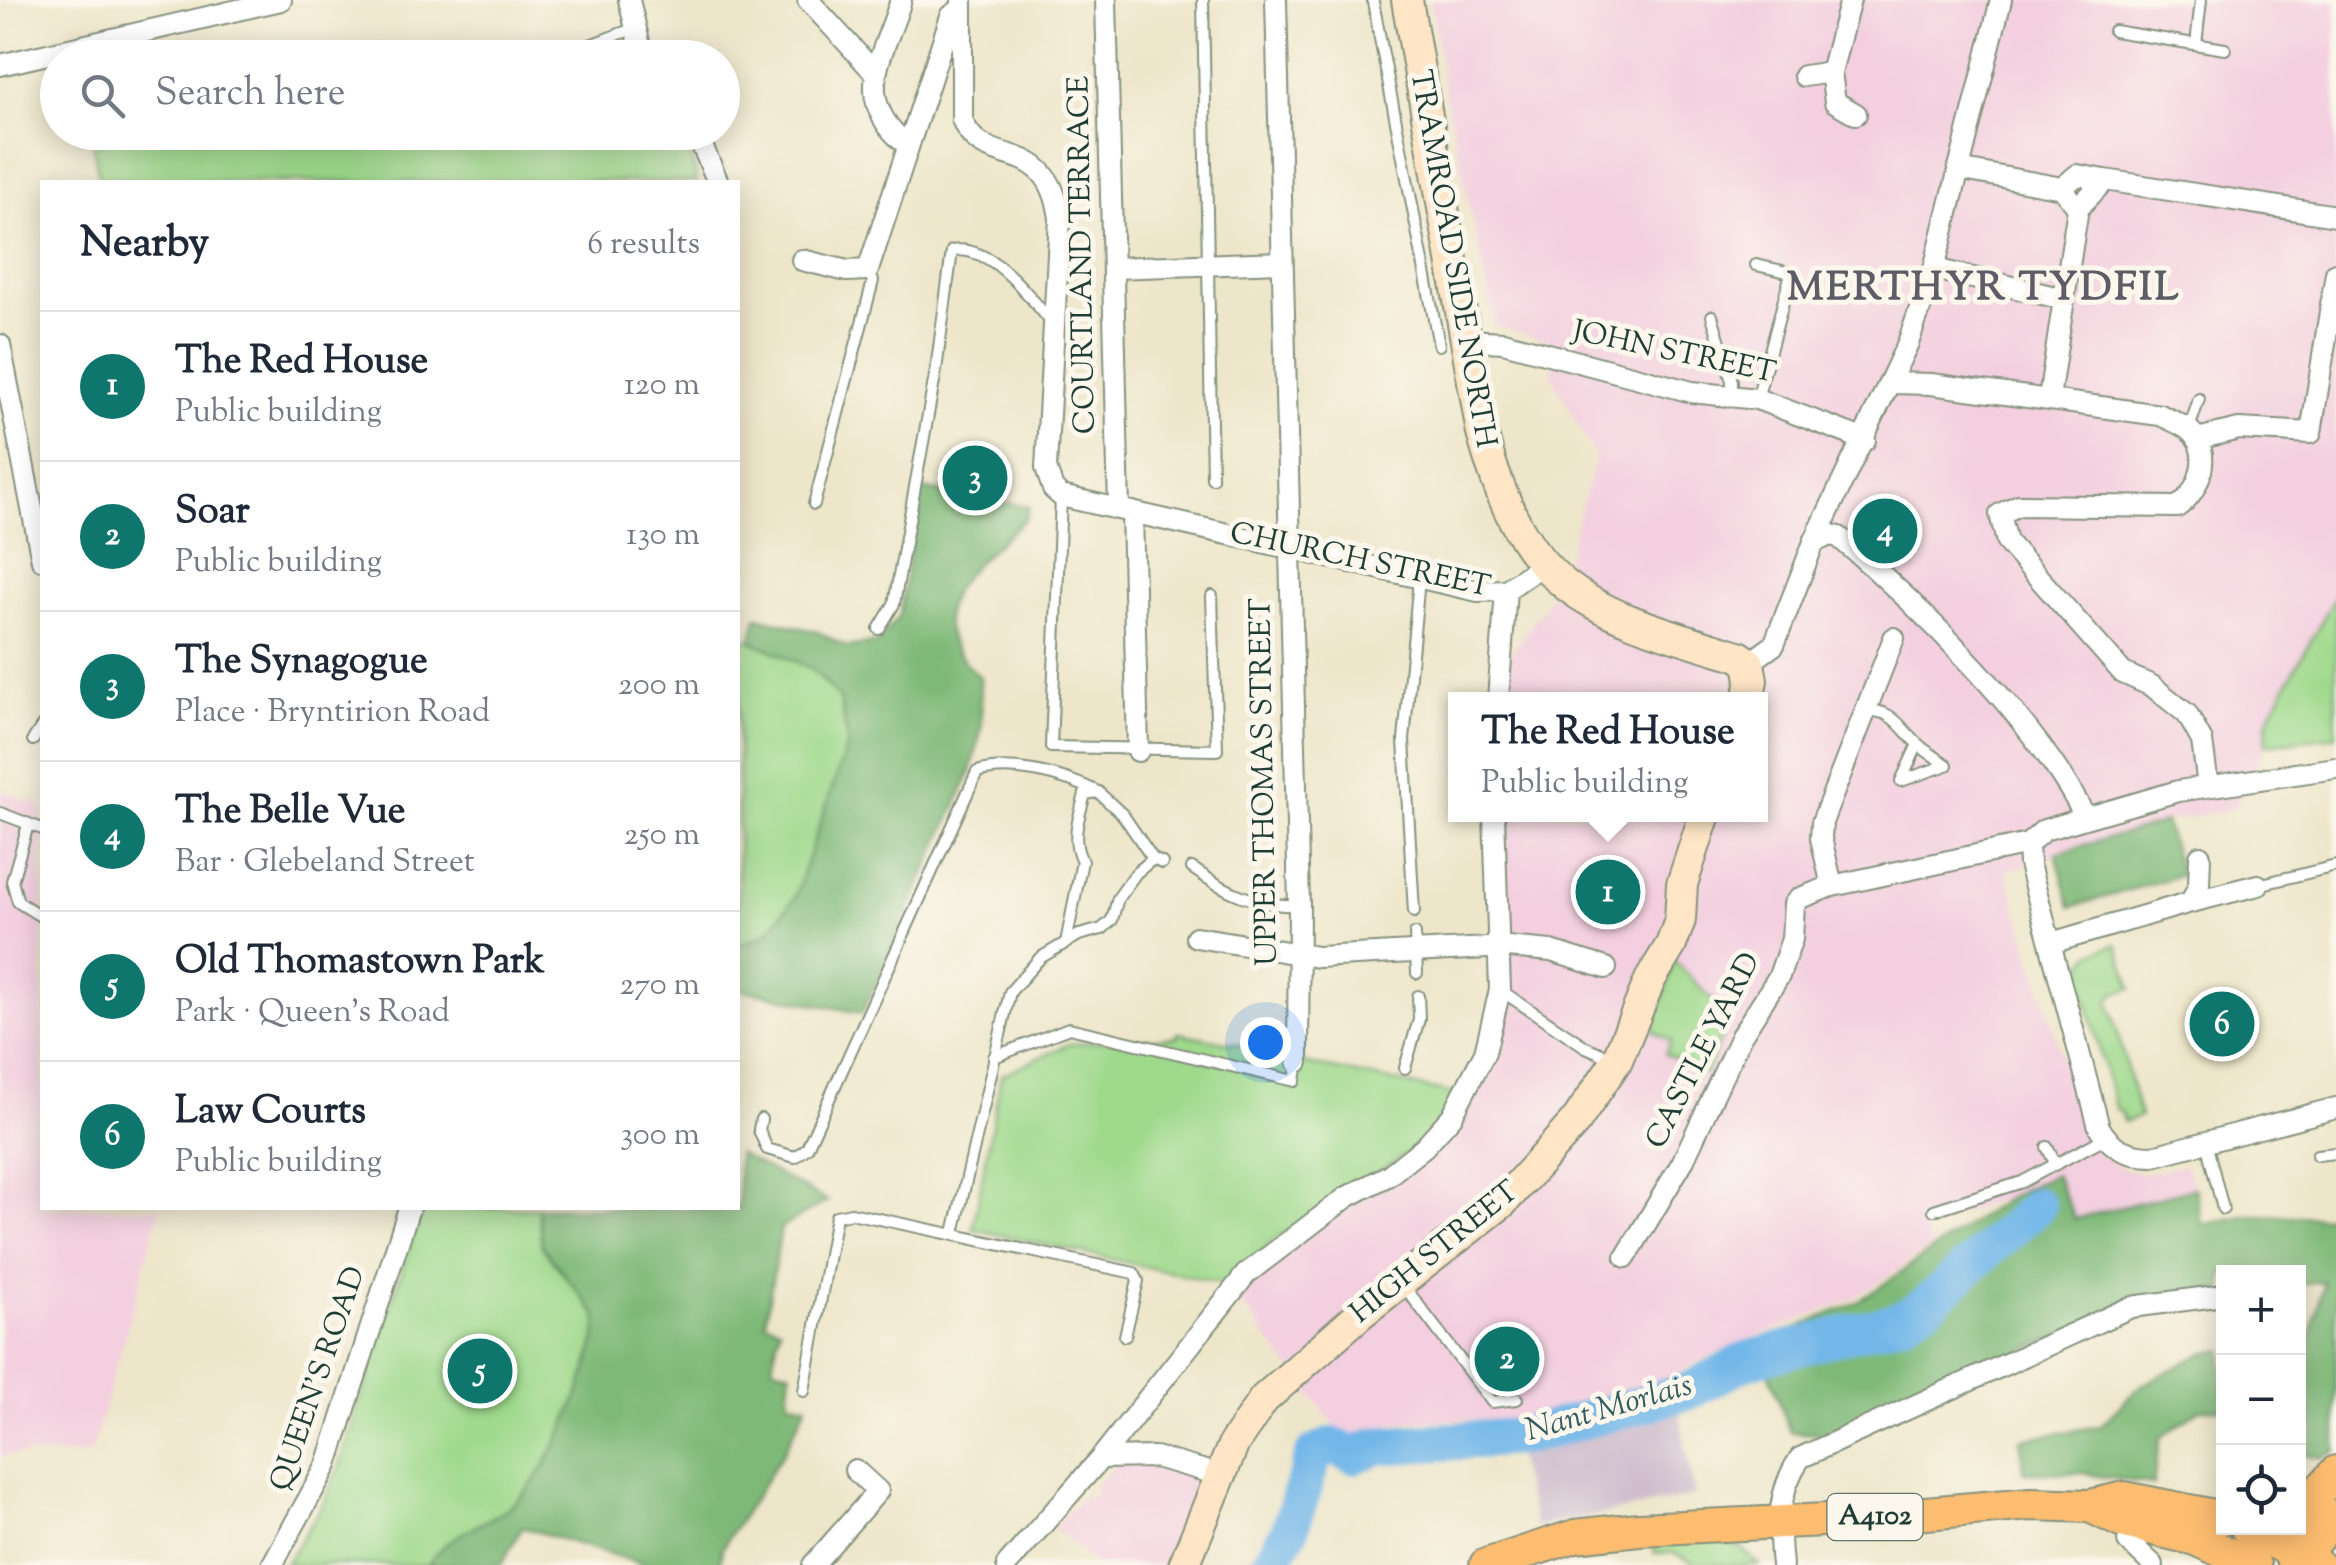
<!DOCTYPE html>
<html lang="en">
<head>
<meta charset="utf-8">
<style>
	:root { --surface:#fff; --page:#f6f6f7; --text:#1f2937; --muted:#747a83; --line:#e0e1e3; --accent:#0f766e }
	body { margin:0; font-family:"Sorts Mill Goudy",serif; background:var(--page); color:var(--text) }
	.controls { position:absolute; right:30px; bottom:30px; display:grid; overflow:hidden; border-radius:0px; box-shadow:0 5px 25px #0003 }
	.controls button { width:90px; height:90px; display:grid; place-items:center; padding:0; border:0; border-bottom:2px solid var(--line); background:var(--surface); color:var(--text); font:50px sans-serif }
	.you { position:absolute; left:1265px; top:1042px; width:35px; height:35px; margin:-25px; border:8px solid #fff; border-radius:50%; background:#1a73e8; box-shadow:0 0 0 15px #1a73e833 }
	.badge { display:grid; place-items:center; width:65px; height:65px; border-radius:50%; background:var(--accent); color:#fff; font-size:32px; font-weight:700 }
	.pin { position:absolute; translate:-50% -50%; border:5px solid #fff; box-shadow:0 2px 10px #0006 }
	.popup { position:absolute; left:1448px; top:692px; width:320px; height:130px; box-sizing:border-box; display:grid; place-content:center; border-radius:0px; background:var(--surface); filter:drop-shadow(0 2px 8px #0005); font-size:32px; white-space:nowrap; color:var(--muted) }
	.popup b { font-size:38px; color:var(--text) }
	.popup::after { content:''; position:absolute; left:50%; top:100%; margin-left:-20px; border:20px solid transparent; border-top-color:var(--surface) }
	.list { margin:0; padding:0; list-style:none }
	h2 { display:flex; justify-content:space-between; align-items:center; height:130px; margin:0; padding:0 40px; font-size:42px }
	h2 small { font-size:32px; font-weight:400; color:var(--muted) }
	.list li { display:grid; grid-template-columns:65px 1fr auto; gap:30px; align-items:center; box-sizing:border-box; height:150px; padding:0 40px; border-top:2px solid var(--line) }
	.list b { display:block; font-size:38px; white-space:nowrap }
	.list p { margin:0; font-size:32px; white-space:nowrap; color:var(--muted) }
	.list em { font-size:32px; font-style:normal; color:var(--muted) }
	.icon { flex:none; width:55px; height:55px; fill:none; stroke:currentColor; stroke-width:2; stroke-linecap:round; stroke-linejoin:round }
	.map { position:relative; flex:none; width:2336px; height:1565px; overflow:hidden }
	.search { position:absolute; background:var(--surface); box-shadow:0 5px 25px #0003; left:40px; top:40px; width:700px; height:110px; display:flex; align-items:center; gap:25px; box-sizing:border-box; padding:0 35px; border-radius:55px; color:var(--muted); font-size:38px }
	.panel { position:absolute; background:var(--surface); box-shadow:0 5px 25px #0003; left:40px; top:180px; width:700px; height:1030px; border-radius:0px }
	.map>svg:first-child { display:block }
	.built { fill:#f3cfdf }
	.industrial { fill:#cfbdce }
	.green { fill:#9fd98c; stroke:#5f8b60; stroke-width:2.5 }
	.forest { fill:#7fb978; stroke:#4f7b56; stroke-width:2.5 }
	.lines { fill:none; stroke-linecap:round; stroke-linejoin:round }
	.river { stroke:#73b7e9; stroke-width:38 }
	.lane-casing { stroke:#86927f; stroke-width:14 }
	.street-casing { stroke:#86927f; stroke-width:24 }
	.secondary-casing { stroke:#86927f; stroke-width:34 }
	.primary-casing { stroke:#86927f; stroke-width:36 }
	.lane { stroke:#fff; stroke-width:10 }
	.street { stroke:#fff; stroke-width:20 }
	.secondary { stroke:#fee5c5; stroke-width:30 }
	.primary { stroke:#fcbd6f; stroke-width:32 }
	.labels { text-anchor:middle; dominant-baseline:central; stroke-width:10; stroke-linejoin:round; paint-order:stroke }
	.shield { fill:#fbf7ec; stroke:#61756b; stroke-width:2.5 }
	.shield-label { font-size:28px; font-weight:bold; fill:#1f3d34 }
	.street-label { font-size:30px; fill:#1f3d34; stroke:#fbf7ec }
	.water-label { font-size:32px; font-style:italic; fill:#345c61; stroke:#fbf7ec }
	.district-label { font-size:40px; font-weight:bold; letter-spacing:2.5px; fill:#5d5c67; stroke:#fbf7ec }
</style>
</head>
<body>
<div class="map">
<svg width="2336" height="1565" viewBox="0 0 2336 1565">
	<rect width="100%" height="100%" fill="#fbf7ec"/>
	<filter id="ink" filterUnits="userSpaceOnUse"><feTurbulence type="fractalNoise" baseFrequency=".01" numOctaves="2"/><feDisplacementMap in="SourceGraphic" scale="20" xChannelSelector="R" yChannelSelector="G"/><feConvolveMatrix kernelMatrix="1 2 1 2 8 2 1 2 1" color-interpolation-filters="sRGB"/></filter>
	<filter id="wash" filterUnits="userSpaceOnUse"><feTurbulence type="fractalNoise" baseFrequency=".0048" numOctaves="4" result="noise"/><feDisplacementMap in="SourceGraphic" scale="40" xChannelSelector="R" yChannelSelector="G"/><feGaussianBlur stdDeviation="2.25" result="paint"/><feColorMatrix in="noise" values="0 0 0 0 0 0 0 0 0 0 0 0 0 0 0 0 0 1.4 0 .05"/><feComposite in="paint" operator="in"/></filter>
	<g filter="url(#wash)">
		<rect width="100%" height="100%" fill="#eee6ca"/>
		<g class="built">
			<polygon points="1431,0 2336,0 2336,601 2235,808 2165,822 2006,871 2086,1136 2104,1157 2126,1170 2143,1174 2185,1165 2195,1188 2075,1219 2055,1174 2010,1196 1922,1228 1933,1246 1853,1299 1719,1352 1616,1403 1597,1402 1538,1418 1395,1422 1354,1451 1237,1298 1287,1247 1420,1164 1455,1129 1479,1091 1510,1002 1503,815 1760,814 1760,700 1506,699 1510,654 1543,609 1566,560 1595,457 1551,374 1557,343 1496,326 1444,90"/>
			<polygon points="0,790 42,806 42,1208 161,1208 91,1454 5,1455 0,1459"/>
			<polygon points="1151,1460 1202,1476 1166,1565 1097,1565 1053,1528 1086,1494 1093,1499 1095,1487 1116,1462"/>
		</g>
		<polygon class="industrial" points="1678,1407 1695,1496 1536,1527 1514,1448"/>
		<g class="green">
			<polygon points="144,133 484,132 502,147 517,133 677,133 691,154 697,182 100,182 93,145"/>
			<polygon points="2336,595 2336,736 2266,744 2267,723 2273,709"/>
			<polygon points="738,635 811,668 840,699 848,743 794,899 765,935 738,945"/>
			<polygon points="2117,944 2132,989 2115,993 2109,1001 2140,1117 2124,1122 2121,1111 2116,1111 2079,972 2090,954"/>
			<polygon points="1674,960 1730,1018 1706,1074 1665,1054 1671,1041 1653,1031"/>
			<polygon points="1178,1033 1284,1053 1298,1062 1460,1095 1420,1145 1268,1244 1228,1285 973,1229 1001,1075 1069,1044 1177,1037"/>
			<path d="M422 1208H538L542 1247 598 1317C596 1365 555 1465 520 1498 493 1525 448 1530 428 1565H285L322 1506 339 1468Z"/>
			<polygon points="1702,1535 1741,1548 1759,1565 1698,1565 1674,1553 1654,1553 1654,1542"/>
		</g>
		<g class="forest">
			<path d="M920 489 1029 506 1026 518C972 568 904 609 980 677L982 726 971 772 862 1013 738 989V945L765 935 794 899 848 743 840 699 812 669 751 641 757 617 818 632 847 647 878 642 899 616Z"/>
			<polygon points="2165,822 2181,875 2071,907 2056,853"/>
			<path d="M738 1153 827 1201 781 1228 765 1322 780 1327 772 1366 791 1372 788 1401 807 1405 783 1453 722 1548 720 1565H646L522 1527 501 1565H428C447 1530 493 1525 520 1498 554 1465 596 1364 598 1317L542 1246 538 1208H738Z"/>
			<polygon points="2055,1174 2075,1219 2195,1188 2202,1225 2247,1215 2336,1217 2336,1451 2323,1458 2299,1453 2298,1342 2309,1342 2324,1282 2299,1284 2298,1272 2224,1272 2223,1291 2142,1299 1829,1435 1790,1432 1759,1344 1858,1302 2010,1196"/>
			<polygon points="2223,1350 2223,1409 2200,1409 2160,1438 2153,1485 2082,1473 2023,1472 2021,1439 2100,1426 2140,1386 2202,1354"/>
		</g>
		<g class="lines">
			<polyline class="river" points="1269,1565 1289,1532 1314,1454 1332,1446 1354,1455 1377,1446 1522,1437 1689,1391 1747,1360 1901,1320 1926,1305 2037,1206"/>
		</g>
	</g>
	<g filter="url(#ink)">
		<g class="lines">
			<g class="lane-casing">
				<g id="lane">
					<polyline points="1203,0 1212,478"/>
					<polyline points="1373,2 1439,345"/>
					<polyline points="2114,31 2225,49"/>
					<polyline points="2196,44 2201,0"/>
					<polyline points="568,53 633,29"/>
					<polyline points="1756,265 1791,273 1757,399"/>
					<polyline points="1712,316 1732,381 1732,396"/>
					<polyline points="2189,429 2199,399"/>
					<polyline points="1061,497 1051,747 1217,750 1212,596"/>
					<polyline points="814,504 873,281 868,270"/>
					<path d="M879 629 894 604 936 370 952 251C991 244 1029 295 1051 322"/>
					<path d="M1865 711C1895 709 1900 729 1919 745 1928 753 1938 758 1947 765L1901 781 1918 744"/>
					<polyline points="33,740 42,726"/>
					<polyline points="0,813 42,829"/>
					<polyline points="28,825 12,881 18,902 42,917"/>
					<path d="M1192 868C1226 892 1257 907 1299 905"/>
					<polyline points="2258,885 2336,866"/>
					<polyline points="1414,912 1404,740 1419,579"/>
					<polyline points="1415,934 1417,973"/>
					<path d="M1066 943 1082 861C1070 839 1079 818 1085 794L1098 792 1123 815 1153 859 1162 863"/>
					<polyline points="1500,990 1586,1047 1611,1058"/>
					<polyline points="994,1057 1069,1028 1295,1081 1298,1062"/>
					<polyline points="1405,1068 1419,1019 1418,996"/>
					<path d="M761 1119 759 1130 767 1149 795 1157 807 1148 977 772C1012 761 1066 776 1098 792"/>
					<polyline points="2206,1142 2223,1209"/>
					<polyline points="2047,1147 2055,1163"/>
					<polyline points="2317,1155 2336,1153"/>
					<polyline points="1934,1210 2022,1182 2105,1138"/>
					<polyline points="954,1233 1010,992 1040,958 1079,935 1102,929 1112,920 1118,898 1136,873 1153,859"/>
					<polyline points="1404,1286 1492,1402 1517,1399"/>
					<polyline points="804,1391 836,1216 851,1213 1134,1273 1138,1281 1125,1336"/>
				</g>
			</g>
			<g class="street-casing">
				<g id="street">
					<polyline points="629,0 643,58"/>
					<polyline points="808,0 874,72"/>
					<path d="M901 0C884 56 849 98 907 145"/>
					<path d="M962 0V119C982 175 1047 129 1060 218L1046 468 1053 489 1061 496 1478 591 1506 590 1542 565"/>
					<polyline points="1106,0 1119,509"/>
					<polyline points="1276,0 1299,905 1298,1062"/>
					<polyline points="1850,0 1831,72 1835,102 1856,114"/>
					<polyline points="0,65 281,0"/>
					<polyline points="1804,76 1831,72"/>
					<polyline points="696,132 718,182"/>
					<polyline points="2062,188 2077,175 2105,180"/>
					<polyline points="2078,208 2105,180 2336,216"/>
					<polyline points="802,260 847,271 868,270 951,16 962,8"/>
					<polyline points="1113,268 1282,262"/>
					<polyline points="1934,269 2064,299 2078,208 2062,188 1958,169"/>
					<polyline points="1468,340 1503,342 1692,392 1757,399 1865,440"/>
					<polyline points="0,345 42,560"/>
					<path d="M1892 383 1931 384 2160 415C2169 419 2181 424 2189 430 2214 451 2200 492 2177 507L2019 505 2000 514 2007 542 2123 673 2152 686 2187 714 2202 741 2208 786"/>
					<polyline points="2049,398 2064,299"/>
					<polyline points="2197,439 2239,429 2311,433 2336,273"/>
					<polyline points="1132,512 1138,751"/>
					<path d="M1814 542 1831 535 1839 537C1918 604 2040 725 2085 817"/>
					<polyline points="1749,663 1774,645 1814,542 1908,343 1934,269 2001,0"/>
					<polyline points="1498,700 1506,590"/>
					<path d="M2028 844 2029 864 2099 1127C2111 1149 2129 1156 2153 1156L2336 1108"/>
					<polyline points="1832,886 1821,838 1822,822 1894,638"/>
					<polyline points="2191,902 2258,885"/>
					<polyline points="1196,937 1318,957 1507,947 1551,951 1606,968"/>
					<polyline points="2051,943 2191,902 2199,884 2200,856"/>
					<polyline points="1626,1257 1682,1163 1741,1036 1779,976 1792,939 1794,904 1800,898 1832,886 2028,844 2044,830 2178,791 2336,768"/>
					<polyline points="1101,1458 1155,1457 1220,1475"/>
					<polyline points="2128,1541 2153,1565"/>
					<polyline points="272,1565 327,1465 409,1208"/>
					<polyline points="813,1565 878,1491 855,1470"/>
					<polyline points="1007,1565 1101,1458 1246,1274 1347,1197 1389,1175 1424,1147 1452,1116 1485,1052 1500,990 1494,814"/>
					<path d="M1782 1565C1778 1526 1777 1492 1800 1458L2131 1307 2224 1295"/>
				</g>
			</g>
			<g class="secondary-casing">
				<g id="secondary">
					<path d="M1407 0 1482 433C1527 598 1589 610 1739 656L1749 663 1752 680 1748 700"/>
					<polyline points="1184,1565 1234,1443 1264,1399 1360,1314 1503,1202 1576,1121 1617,1060 1650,980 1671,945 1680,920 1682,884 1705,814"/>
				</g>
			</g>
			<g class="primary-casing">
				<g id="primary">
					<polyline points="2090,1506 2121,1521 2195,1539 2254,1565"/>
					<polyline points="2298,1514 2336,1472"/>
					<polyline points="2247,1528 2318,1565"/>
					<polyline points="1486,1565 1575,1536 1639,1529 1868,1518 2031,1504 2090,1506 2124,1498 2224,1518"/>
					<polyline points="2293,1565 2336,1516"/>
				</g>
			</g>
			<use href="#lane" class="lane"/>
			<use href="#street" class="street"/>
			<use href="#secondary" class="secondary"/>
			<use href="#primary" class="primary"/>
		</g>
	</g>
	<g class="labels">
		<rect class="shield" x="1827.5" y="1494" width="95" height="46" rx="8"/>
		<g class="shield-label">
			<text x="1875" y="1517">A4102</text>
		</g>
		<g class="street-label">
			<text transform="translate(1083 255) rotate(-91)">COURTLAND TERRACE</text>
			<text transform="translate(1452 259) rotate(80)">TRAMROAD SIDE NORTH</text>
			<text transform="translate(1674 353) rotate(12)">JOHN STREET</text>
			<text transform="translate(1360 561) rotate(12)">CHURCH STREET</text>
			<text transform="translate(1265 782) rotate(-91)">UPPER THOMAS STREET</text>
			<text transform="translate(1704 1051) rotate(-63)">CASTLE YARD</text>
			<text transform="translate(1435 1253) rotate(-39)">HIGH STREET</text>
			<text transform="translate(319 1379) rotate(-71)">QUEEN'S ROAD</text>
		</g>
		<g class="water-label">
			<text transform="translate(1609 1409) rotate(-16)">Nant Morlais</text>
		</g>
		<g class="district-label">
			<text x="1984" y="289">MERTHYR TYDFIL</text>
		</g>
	</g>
</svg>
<div class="controls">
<button>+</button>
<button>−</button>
<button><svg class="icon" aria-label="locate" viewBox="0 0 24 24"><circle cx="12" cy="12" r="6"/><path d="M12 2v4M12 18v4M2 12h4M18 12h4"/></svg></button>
</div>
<div class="you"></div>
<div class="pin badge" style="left:1608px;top:892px">1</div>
<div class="popup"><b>The Red House</b>Public building</div>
<div class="pin badge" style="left:1507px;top:1359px">2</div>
<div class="pin badge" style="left:975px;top:478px">3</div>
<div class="pin badge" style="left:1885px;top:531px">4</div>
<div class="pin badge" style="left:480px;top:1371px">5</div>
<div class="pin badge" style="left:2222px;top:1024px">6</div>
<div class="search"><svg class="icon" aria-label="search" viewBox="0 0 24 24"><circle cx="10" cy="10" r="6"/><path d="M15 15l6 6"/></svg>Search here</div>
<section class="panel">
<h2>Nearby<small>6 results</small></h2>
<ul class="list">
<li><span class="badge">1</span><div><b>The Red House</b><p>Public building</p></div><em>120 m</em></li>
<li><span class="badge">2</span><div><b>Soar</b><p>Public building</p></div><em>130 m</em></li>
<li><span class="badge">3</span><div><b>The Synagogue</b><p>Place · Bryntirion Road</p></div><em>200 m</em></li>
<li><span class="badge">4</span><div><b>The Belle Vue</b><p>Bar · Glebeland Street</p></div><em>250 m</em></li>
<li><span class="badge">5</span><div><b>Old Thomastown Park</b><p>Park · Queen's Road</p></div><em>270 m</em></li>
<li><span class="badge">6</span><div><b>Law Courts</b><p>Public building</p></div><em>300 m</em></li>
</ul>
</section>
</div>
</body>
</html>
